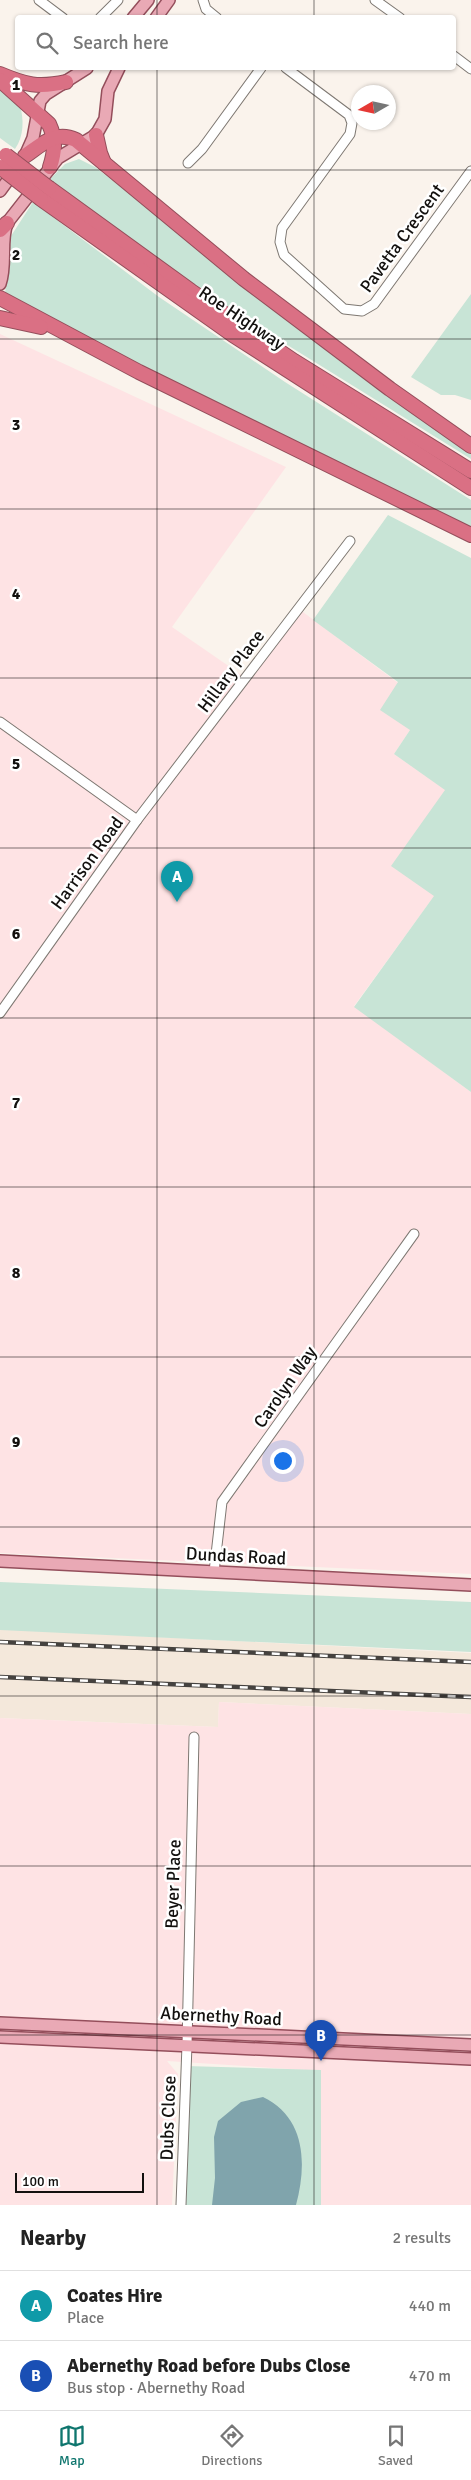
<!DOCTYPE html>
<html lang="en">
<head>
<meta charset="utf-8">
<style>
	:root { --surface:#fff; --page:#f6f6f6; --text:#222; --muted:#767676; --line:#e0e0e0; --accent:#0f766e }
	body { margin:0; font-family:Signika,sans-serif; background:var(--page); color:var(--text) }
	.compass { position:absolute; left:351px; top:85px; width:45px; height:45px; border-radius:50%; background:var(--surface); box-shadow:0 1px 4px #0004; rotate:261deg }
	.scale { position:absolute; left:15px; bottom:12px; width:129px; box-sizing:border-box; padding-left:5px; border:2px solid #12100e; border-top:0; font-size:14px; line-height:18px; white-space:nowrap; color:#12100e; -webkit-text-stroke:4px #fff; paint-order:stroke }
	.you { position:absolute; left:282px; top:1460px; width:18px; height:18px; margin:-12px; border:4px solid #fff; border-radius:50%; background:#1a73e8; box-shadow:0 0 0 8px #1a73e833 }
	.badge { display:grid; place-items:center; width:32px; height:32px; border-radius:50%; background:var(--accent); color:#fff; font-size:16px; font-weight:700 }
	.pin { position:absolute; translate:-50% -41px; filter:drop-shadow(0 1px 2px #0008) }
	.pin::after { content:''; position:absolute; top:26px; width:18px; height:15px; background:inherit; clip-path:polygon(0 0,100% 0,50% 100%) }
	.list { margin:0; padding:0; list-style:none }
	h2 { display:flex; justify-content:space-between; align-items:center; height:65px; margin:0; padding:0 20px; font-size:21px }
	h2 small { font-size:16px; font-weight:400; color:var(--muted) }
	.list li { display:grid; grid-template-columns:32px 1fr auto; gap:15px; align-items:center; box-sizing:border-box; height:70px; padding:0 20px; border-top:1px solid var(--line) }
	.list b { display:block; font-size:19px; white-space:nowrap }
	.list p { margin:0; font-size:16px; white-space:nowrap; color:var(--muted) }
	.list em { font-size:16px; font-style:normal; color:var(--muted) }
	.icon { flex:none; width:28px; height:28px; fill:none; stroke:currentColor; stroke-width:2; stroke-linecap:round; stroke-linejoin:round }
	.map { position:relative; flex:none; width:471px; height:2205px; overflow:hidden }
	.search { position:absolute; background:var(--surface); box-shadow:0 1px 4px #0004; left:15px; right:15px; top:15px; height:55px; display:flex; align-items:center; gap:12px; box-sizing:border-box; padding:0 18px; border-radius:5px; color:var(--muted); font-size:19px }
	.sheet { height:205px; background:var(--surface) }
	nav { display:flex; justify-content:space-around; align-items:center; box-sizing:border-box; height:70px; border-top:1px solid var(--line); background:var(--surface); font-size:14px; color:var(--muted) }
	nav a { display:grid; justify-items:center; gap:2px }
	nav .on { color:var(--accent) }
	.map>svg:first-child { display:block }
	.built { fill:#f4e8db }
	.industrial { fill:#fee3e4 }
	.green { fill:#c8e4d6 }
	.water { fill:#80a4ac }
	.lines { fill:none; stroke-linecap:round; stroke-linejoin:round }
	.minor-casing { stroke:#7e7872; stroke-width:11 }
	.major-casing { stroke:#944e5b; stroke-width:14 }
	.highway-casing { stroke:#944e5b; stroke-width:16 }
	.minor { stroke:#fff; stroke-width:9 }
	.major { stroke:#e9a9b5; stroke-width:11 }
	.highway { stroke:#da7084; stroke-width:14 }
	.rail-casing { stroke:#45423f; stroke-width:4.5 }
	.rail { stroke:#fff; stroke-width:2.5; stroke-dasharray:8; stroke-linecap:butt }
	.highway-bridge-casing { stroke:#944e5b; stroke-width:16; stroke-linecap:butt }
	.highway-bridge { stroke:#da7084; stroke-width:14 }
	.grid { fill:none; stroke:#12100e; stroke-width:1; stroke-opacity:0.55 }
	.labels { text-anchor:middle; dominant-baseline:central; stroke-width:5; stroke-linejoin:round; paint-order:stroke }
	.street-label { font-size:18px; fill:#12100e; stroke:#fff }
	.grid-label { font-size:16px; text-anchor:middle; font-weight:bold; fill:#12100e; stroke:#fff; stroke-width:5; stroke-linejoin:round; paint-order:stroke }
</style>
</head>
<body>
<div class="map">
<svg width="471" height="2205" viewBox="0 0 471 2205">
	<rect width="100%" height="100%" fill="#faf3ec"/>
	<polygon class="built" points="0,1629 471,1653 471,1714 219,1702 218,1727 0,1718"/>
	<g class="industrial">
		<polygon points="0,334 286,467 172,627 246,678 299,609 398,683 410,730 394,754 446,790 392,866 435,895 354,1006 471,1092 471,1574 0,1553"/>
		<polygon points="219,1702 471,1714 471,2205 321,2205 321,2071 167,2061 178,2074 172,2205 0,2205 0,1718 218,1727"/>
	</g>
	<g class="green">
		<path d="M0 90 20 105C24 120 24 136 15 149L0 138Z"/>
		<polygon points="79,159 95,167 395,399 471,453 471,459 268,333 139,247 50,179 65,164"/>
		<polygon points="33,202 159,297 285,382 471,500 471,531 63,326 5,294 11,236"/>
		<polygon points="471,294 471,400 455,395 441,395 411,377"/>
		<polygon points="388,515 471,558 471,1092 354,1007 434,896 391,866 445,790 394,754 410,730 380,710 398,682 313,620"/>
		<polygon points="0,1582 471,1602 471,1652 0,1630"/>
		<polygon points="186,2066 321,2070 321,2205 181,2205"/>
	</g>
	<path class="water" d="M263 2097C306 2118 307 2164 296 2205H212L215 2178 214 2137 218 2121 241 2102Z"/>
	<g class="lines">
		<g class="minor-casing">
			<g id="minor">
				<polyline points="39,0 63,18"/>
				<polyline points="203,0 206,9 217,18"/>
				<polyline points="375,0 400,18"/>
				<polyline points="100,18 118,0"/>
				<polyline points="454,56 471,69"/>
				<polyline points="286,68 349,115 352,123 350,134 282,228 280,242 284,255 344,309 362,311 374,304 471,171"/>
				<polyline points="188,163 202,149 261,68"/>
				<polyline points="0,722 137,820 0,1013"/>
				<polyline points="137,820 350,541"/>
				<polyline points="214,1572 222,1502 414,1234"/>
				<polyline points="181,2205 187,2045 194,1737"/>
			</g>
		</g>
		<g class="major-casing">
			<g id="major">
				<polyline points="133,18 148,0"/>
				<polyline points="156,18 169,0"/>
				<polyline points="25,156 33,138 40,101 46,94 87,68"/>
				<polyline points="0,191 16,169"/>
				<path d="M0 284C7 264 0 242 7 223L58 158 96 135 105 119 108 91 119 68"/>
				<polyline points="0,1561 471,1585"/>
				<polyline points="0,2023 471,2045"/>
				<polyline points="0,2037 471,2059"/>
			</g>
		</g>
		<g class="highway-casing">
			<g id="highway">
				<path d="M0 74C26 85 38 88 66 82"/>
				<path d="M0 80 49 124C56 139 55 152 50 167"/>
				<polyline points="96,135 100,153 104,163"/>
				<path d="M25 156C41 145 55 130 76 140L244 279 390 389 471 446"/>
				<polyline points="49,188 191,291 294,361 471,471"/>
				<polyline points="41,199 233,335 471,488"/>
				<polyline points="0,230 7,223"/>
				<polyline points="0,298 139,372 471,535"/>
				<polyline points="0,318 41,327"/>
			</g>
		</g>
		<use href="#minor" class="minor"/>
		<use href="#major" class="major"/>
		<use href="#highway" class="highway"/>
		<g class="rail-casing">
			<g id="rail">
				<polyline points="0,1642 471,1662"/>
				<polyline points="0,1677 471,1697"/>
			</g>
		</g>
		<use href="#rail" class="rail"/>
		<g class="highway-bridge-casing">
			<g id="highway-bridge">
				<polyline points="6,155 49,188"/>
				<polyline points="0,167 41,199"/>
			</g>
		</g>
		<use href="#highway-bridge" class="highway-bridge"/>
	</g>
	<path class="grid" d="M157 0V18M314 0V18M157 68V2205M314 68V2205M0 170H471M0 339H471M0 509H471M0 678H471M0 848H471M0 1018H471M0 1187H471M0 1357H471M0 1527H471M0 1696H471M0 1866H471M0 2035H471"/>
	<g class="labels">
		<g class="street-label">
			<text transform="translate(402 238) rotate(-54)">Pavetta Crescent</text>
			<text transform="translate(242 318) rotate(34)">Roe Highway</text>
			<text transform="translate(231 671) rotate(-53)">Hillary Place</text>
			<text transform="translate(87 863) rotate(-54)">Harrison Road</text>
			<text transform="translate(285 1387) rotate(-55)">Carolyn Way</text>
			<text transform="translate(236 1556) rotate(3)">Dundas Road</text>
			<text transform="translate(173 1884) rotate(-88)">Beyer Place</text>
			<text transform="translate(221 2016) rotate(3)">Abernethy Road</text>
			<text transform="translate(168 2118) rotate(-88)">Dubs Close</text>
		</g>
	</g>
	<g class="grid-label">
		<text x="16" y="90">1</text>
		<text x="16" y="260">2</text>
		<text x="16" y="430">3</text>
		<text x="16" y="599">4</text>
		<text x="16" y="769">5</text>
		<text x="16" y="939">6</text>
		<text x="16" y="1108">7</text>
		<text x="16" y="1278">8</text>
		<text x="16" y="1447">9</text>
	</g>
</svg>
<svg class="compass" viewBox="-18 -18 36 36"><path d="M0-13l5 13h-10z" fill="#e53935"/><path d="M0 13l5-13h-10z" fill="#767676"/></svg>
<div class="scale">100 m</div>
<div class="you"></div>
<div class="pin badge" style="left:177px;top:902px;background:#0f9aa8">A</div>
<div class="pin badge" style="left:321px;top:2061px;background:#1a4fb4">B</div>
<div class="search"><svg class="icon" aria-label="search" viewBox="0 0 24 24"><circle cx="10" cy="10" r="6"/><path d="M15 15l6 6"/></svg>Search here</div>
</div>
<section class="sheet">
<h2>Nearby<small>2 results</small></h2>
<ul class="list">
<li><span class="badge" style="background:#0f9aa8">A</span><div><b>Coates Hire</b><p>Place</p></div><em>440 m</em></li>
<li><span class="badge" style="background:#1a4fb4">B</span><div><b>Abernethy Road before Dubs Close</b><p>Bus stop · Abernethy Road</p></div><em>470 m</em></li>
</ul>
</section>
<nav>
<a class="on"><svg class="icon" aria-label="map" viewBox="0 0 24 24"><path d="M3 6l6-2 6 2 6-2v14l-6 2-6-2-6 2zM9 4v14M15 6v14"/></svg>Map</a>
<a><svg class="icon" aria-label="directions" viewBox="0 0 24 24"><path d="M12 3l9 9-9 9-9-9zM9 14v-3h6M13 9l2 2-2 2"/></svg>Directions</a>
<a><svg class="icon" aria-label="saved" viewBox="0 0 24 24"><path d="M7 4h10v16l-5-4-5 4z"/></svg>Saved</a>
</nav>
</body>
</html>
